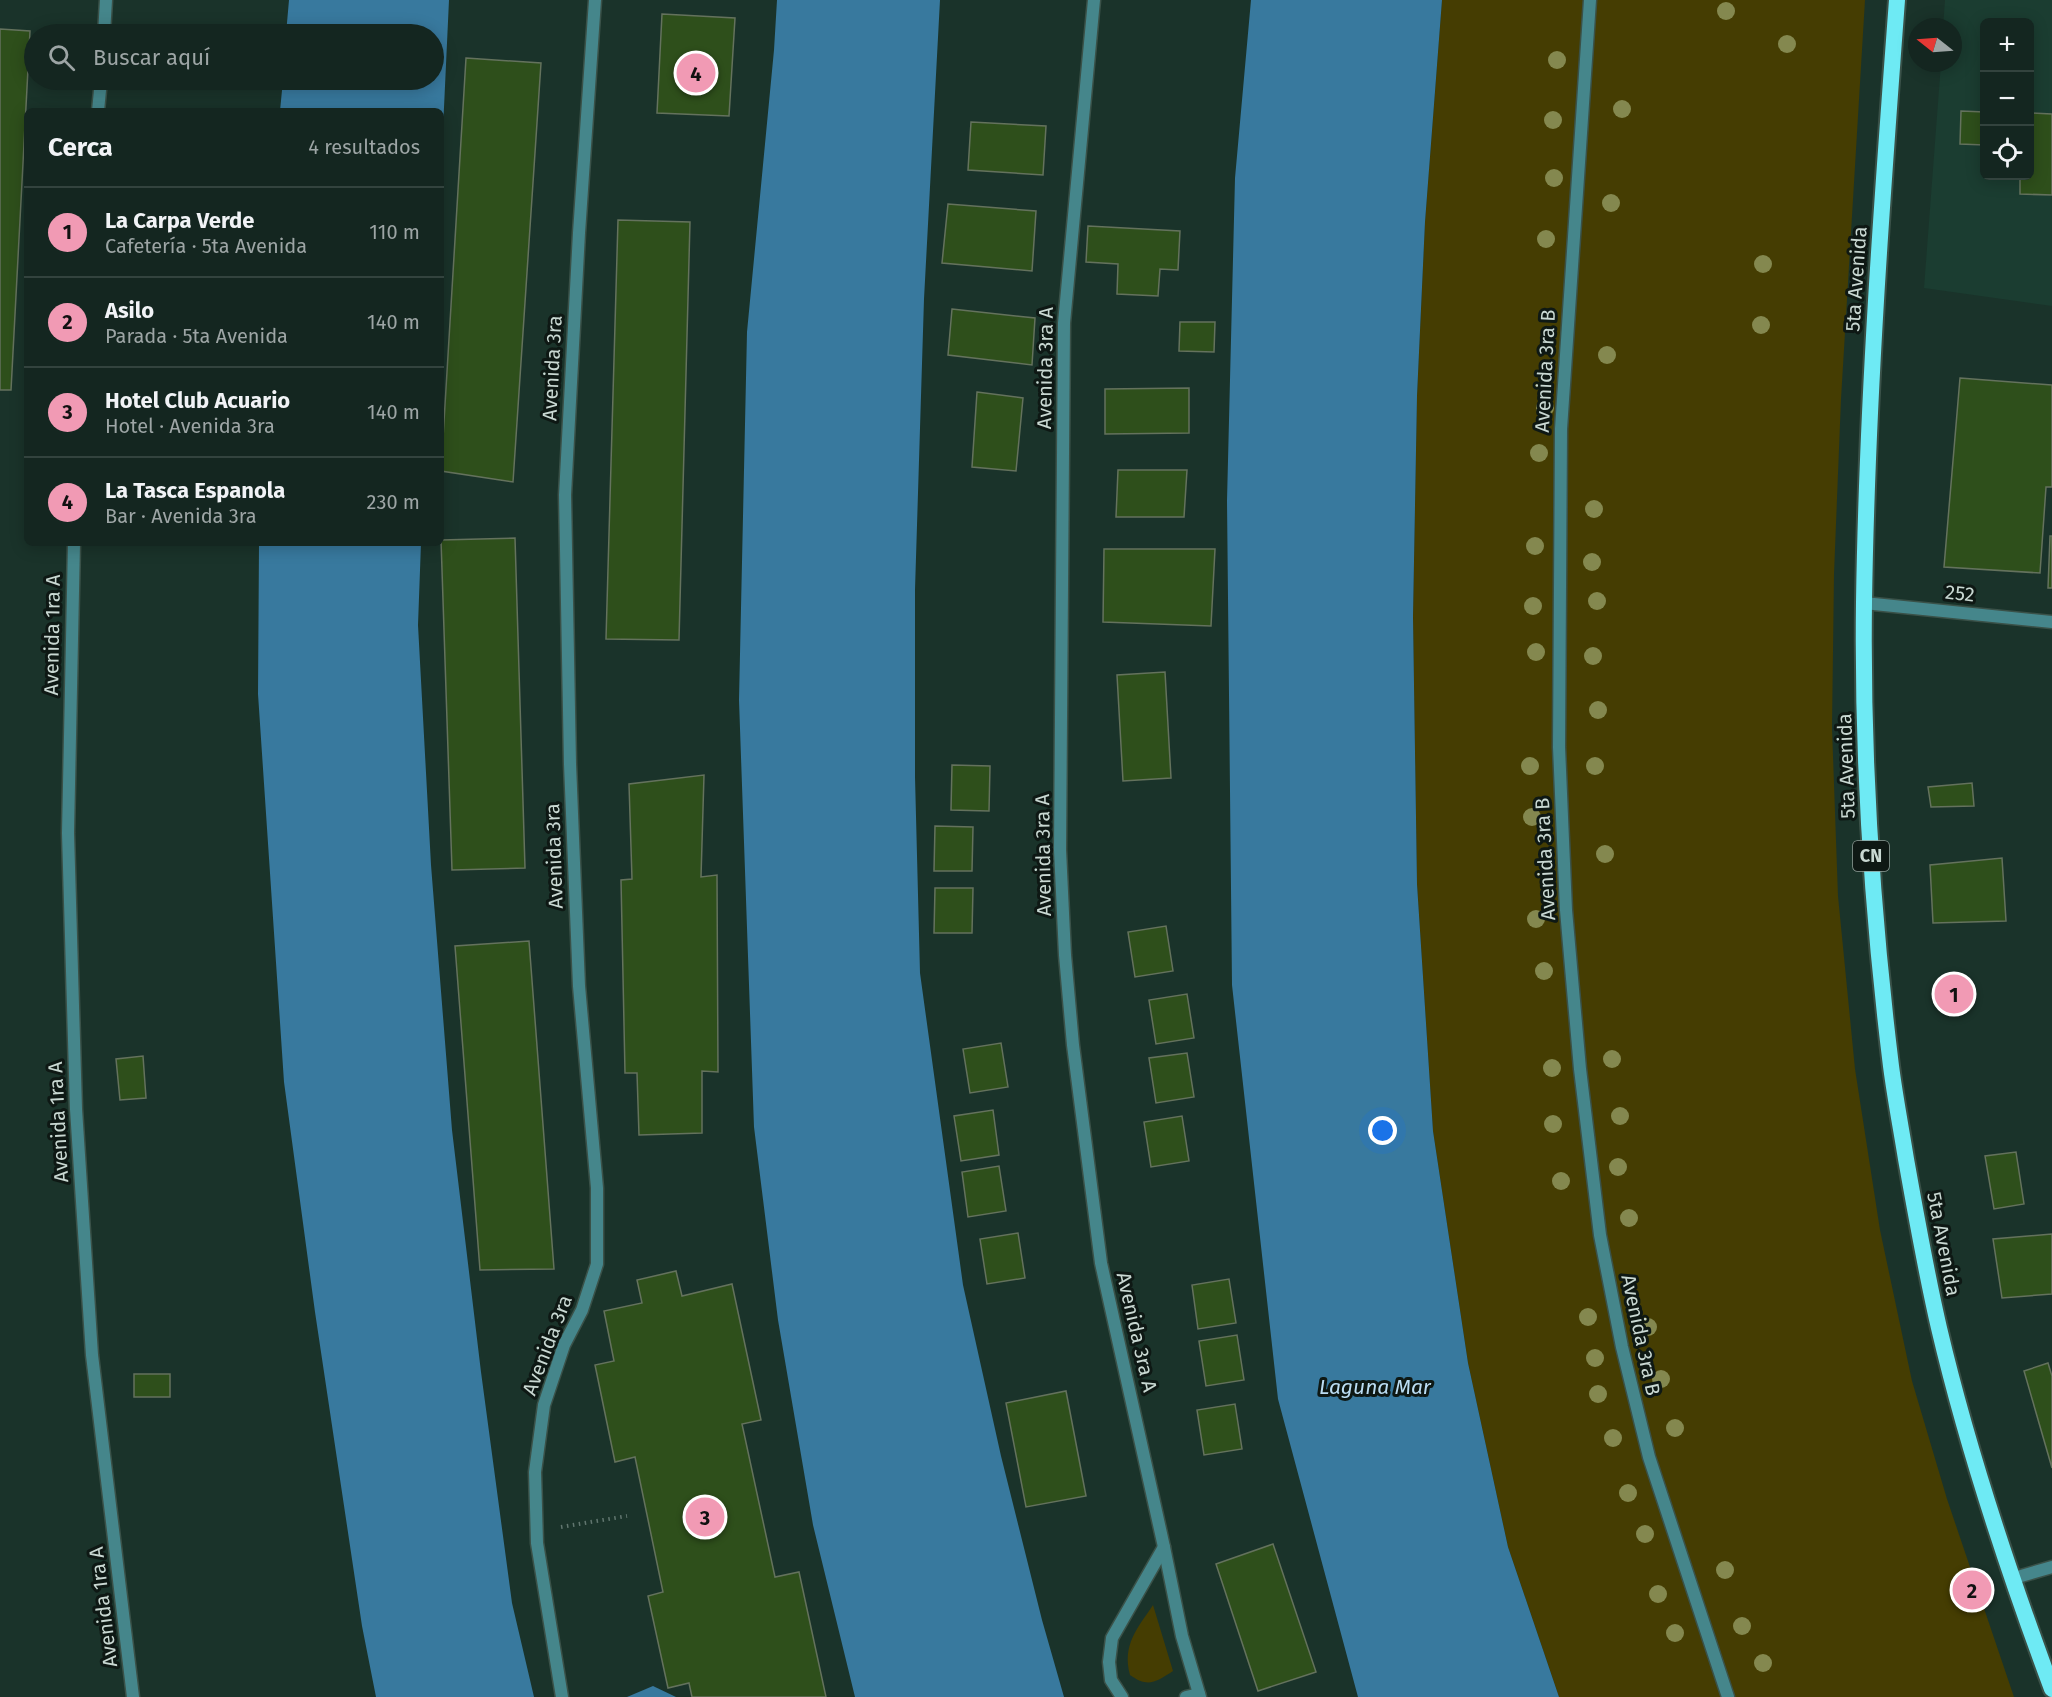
<!DOCTYPE html>
<html lang="es">
<head>
<meta charset="utf-8">
<style>
	:root { --surface:#142620; --page:#21322d; --text:#f1f3f6; --muted:#9da5a5; --line:#33433e; --accent:#f19ab4 }
	body { margin:0; font-family:"Fira Sans",sans-serif; background:var(--page); color:var(--text) }
	.controls { position:absolute; right:18px; top:18px; display:grid; overflow:hidden; border-radius:9px; box-shadow:0 3px 15px #0003 }
	.controls button { width:54px; height:54px; display:grid; place-items:center; padding:0; border:0; border-bottom:2px solid var(--line); background:var(--surface); color:var(--text); font:30px sans-serif }
	.compass { position:absolute; left:1908px; top:18px; width:54px; height:54px; border-radius:50%; background:var(--surface); box-shadow:0 3px 15px #0003; rotate:287deg }
	.you { position:absolute; left:1383px; top:1131px; width:21px; height:21px; margin:-15px; border:4px solid #fff; border-radius:50%; background:#1a73e8; box-shadow:0 0 0 9px #1a73e833 }
	.badge { display:grid; place-items:center; width:39px; height:39px; border-radius:50%; background:var(--accent); color:#111; font-size:20px; font-weight:700 }
	.pin { position:absolute; translate:-50% -50%; border:3px solid #fff; box-shadow:0 2px 6px #0006 }
	.list { margin:0; padding:0; list-style:none }
	h2 { display:flex; justify-content:space-between; align-items:center; height:78px; margin:0; padding:0 24px; font-size:26px }
	h2 small { font-size:20px; font-weight:400; color:var(--muted) }
	.list li { display:grid; grid-template-columns:39px 1fr auto; gap:18px; align-items:center; box-sizing:border-box; height:90px; padding:0 24px; border-top:2px solid var(--line) }
	.list b { display:block; font-size:22px; white-space:nowrap }
	.list p { margin:0; font-size:20px; white-space:nowrap; color:var(--muted) }
	.list em { font-size:20px; font-style:normal; color:var(--muted) }
	.icon { flex:none; width:33px; height:33px; fill:none; stroke:currentColor; stroke-width:2; stroke-linecap:round; stroke-linejoin:round }
	.map { position:relative; flex:none; width:2052px; height:1697px; overflow:hidden }
	.search { position:absolute; background:var(--surface); box-shadow:0 3px 15px #0003; left:24px; top:24px; width:420px; height:66px; display:flex; align-items:center; gap:15px; box-sizing:border-box; padding:0 21px; border-radius:33px; color:var(--muted); font-size:22px }
	.panel { position:absolute; background:var(--surface); box-shadow:0 3px 15px #0003; left:24px; top:108px; width:420px; height:438px; border-radius:9px }
	.map>svg:first-child { display:block }
	.built { fill:#1b3d31; fill-rule:evenodd }
	.green { fill:#453d02 }
	.water { fill:#38799e }
	.building { fill:#2e4f1b; stroke:#64725d; stroke-width:1.5 }
	.lines { fill:none; stroke-linecap:round; stroke-linejoin:round }
	.service-casing { stroke:#3a5148; stroke-width:15 }
	.minor-casing { stroke:#3a5148; stroke-width:15 }
	.trunk-casing { stroke:#3a5148; stroke-width:20 }
	.path { stroke:#61766f; stroke-width:4; stroke-dasharray:1.5 4.5; stroke-linecap:butt }
	.service { stroke:#45868b; stroke-width:12 }
	.minor { stroke:#45868b; stroke-width:12 }
	.trunk { stroke:#6eeaf4; stroke-width:16 }
	.tree { fill:#84884f }
	.labels { text-anchor:middle; dominant-baseline:central; stroke-width:6; stroke-linejoin:round; paint-order:stroke }
	.shield { fill:#0e1814; stroke:#919e99; stroke-width:1.5 }
	.shield-label { font-size:18px; font-weight:bold; fill:#c9d8d2 }
	.street-label { font-size:20px; fill:#c9d8d2; stroke:#0e1814 }
	.water-label { font-size:21px; font-style:italic; fill:#bbddf3; stroke:#0e1814 }
</style>
</head>
<body>
<div class="map">
<svg width="2052" height="1697" viewBox="0 0 2052 1697">
	<rect width="100%" height="100%" fill="#1a332a"/>
	<path class="built" d="M1945 0H2052V306L1924 288 1941 63H1953V27H1943ZM1984 22H2030V176H1984Z"/>
	<g class="green">
		<polygon points="1442,0 1865,0 1841,399 1834,574 1832,728 1838,896 1855,1069 1880,1230 1912,1381 1947,1499 2014,1697 1559,1697 1508,1547 1468,1363 1433,1131 1417,884 1413,617 1417,396 1425,222"/>
		<path d="M1153 1605 1173 1671C1156 1682 1148 1688 1130 1675 1122 1645 1137 1629 1153 1605Z"/>
	</g>
	<g class="water">
		<polygon points="289,0 449,0 441,172 441,111 280,111 283,80 434,80 434,34 286,34"/>
		<polygon points="777,0 940,0 924,299 915,590 915,777 920,973 963,1285 1001,1456 1042,1620 1064,1697 855,1697 813,1525 778,1320 754,1127 739,700 747,332 774,50"/>
		<polygon points="1251,0 1442,0 1425,222 1417,396 1413,617 1417,884 1433,1131 1468,1363 1508,1547 1559,1697 1358,1697 1278,1399 1232,985 1227,501 1235,178"/>
		<polygon points="259,543 421,543 418,625 431,865 452,1130 481,1372 512,1603 534,1697 376,1697 362,1626 315,1312 284,1082 258,694"/>
		<polygon points="653,1686 676,1697 627,1697"/>
	</g>
	<g class="building">
		<polygon points="662,14 735,18 729,116 657,113"/>
		<polygon points="0,29 30,31 11,390 0,390"/>
		<polygon points="466,58 541,63 513,482 441,471"/>
		<polygon points="1961,111 1984,112 1984,145 1960,144"/>
		<polygon points="2030,113 2052,114 2052,195 2020,194 2020,176 2030,176"/>
		<polygon points="971,122 1046,126 1043,175 968,170"/>
		<polygon points="948,204 1036,211 1032,271 942,263"/>
		<polygon points="618,220 690,222 679,640 606,639"/>
		<polygon points="1088,226 1180,231 1178,270 1160,269 1158,296 1117,294 1118,264 1086,262"/>
		<polygon points="952,309 1035,318 1032,365 948,355"/>
		<polygon points="1180,322 1215,322 1214,352 1179,351"/>
		<polygon points="1960,378 2052,385 2052,487 2046,487 2040,573 1944,567"/>
		<polygon points="1189,388 1189,433 1105,434 1105,389"/>
		<polygon points="977,392 1023,398 1016,471 972,467"/>
		<polygon points="1118,470 1187,470 1184,517 1116,517"/>
		<polygon points="2050,536 2052,536 2052,588 2048,588"/>
		<polygon points="515,538 525,868 452,870 441,540"/>
		<polygon points="1104,549 1215,549 1211,626 1103,622"/>
		<polygon points="1165,672 1171,778 1123,781 1117,675"/>
		<polygon points="952,765 990,766 989,811 951,810"/>
		<polygon points="704,775 701,877 717,875 718,1072 702,1071 702,1133 639,1135 637,1073 625,1073 621,880 632,879 629,784"/>
		<polygon points="1972,783 1974,806 1931,807 1928,787"/>
		<polygon points="935,826 973,827 972,871 934,871"/>
		<polygon points="2002,858 2006,921 1933,923 1930,865"/>
		<polygon points="935,888 973,888 972,933 934,933"/>
		<polygon points="1166,926 1173,971 1135,977 1128,932"/>
		<polygon points="529,941 554,1269 480,1270 455,946"/>
		<polygon points="1187,994 1194,1038 1156,1044 1149,1000"/>
		<polygon points="1001,1043 1008,1087 970,1093 963,1049"/>
		<polygon points="1187,1053 1194,1097 1156,1103 1149,1058"/>
		<polygon points="143,1056 146,1098 120,1100 116,1059"/>
		<polygon points="993,1110 999,1155 961,1161 954,1116"/>
		<polygon points="1182,1116 1189,1161 1151,1167 1144,1122"/>
		<polygon points="2016,1152 2024,1204 1994,1209 1985,1156"/>
		<polygon points="999,1166 1006,1211 968,1217 962,1172"/>
		<polygon points="1018,1233 1025,1278 987,1284 980,1239"/>
		<polygon points="2052,1234 2052,1294 2002,1298 1993,1239"/>
		<polygon points="676,1271 682,1296 732,1284 761,1420 742,1424 775,1577 799,1572 826,1697 692,1697 689,1683 668,1688 648,1596 663,1592 635,1457 615,1462 595,1365 614,1361 604,1311 642,1303 637,1280"/>
		<polygon points="1229,1279 1236,1323 1198,1329 1192,1285"/>
		<polygon points="1237,1335 1244,1380 1206,1386 1199,1341"/>
		<polygon points="2048,1363 2052,1376 2052,1468 2024,1371"/>
		<rect x="134" y="1374" width="36" height="23"/>
		<polygon points="1066,1391 1086,1496 1026,1507 1006,1403"/>
		<polygon points="1235,1404 1242,1449 1204,1455 1197,1410"/>
		<polygon points="1273,1544 1316,1672 1258,1691 1216,1564"/>
	</g>
	<g class="lines">
		<g class="service-casing">
			<g id="service">
				<polyline points="1122,1697 1111,1680 1109,1662 1112,1638 1164,1547"/>
				<polyline points="1186,1697 1199,1694"/>
			</g>
		</g>
		<g class="minor-casing">
			<g id="minor">
				<polyline points="1094,0 1064,323 1060,850 1065,955 1073,1045 1101,1263 1164,1547 1182,1636 1200,1697"/>
				<polyline points="1590,0 1561,429 1559,747 1566,910 1580,1069 1600,1235 1622,1347 1649,1457 1728,1697"/>
				<polyline points="104,34 106,0"/>
				<polyline points="98,111 101,80"/>
				<polyline points="74,543 68,833 76,1109 92,1355 133,1697"/>
				<polyline points="1864,603 2052,622"/>
				<polyline points="2011,1579 2052,1567"/>
				<polyline points="562,1697 537,1543 535,1472 544,1405 564,1345 582,1310 597,1264 597,1188 579,986 570,764 565,495 579,233 595,0"/>
			</g>
		</g>
		<g class="trunk-casing">
			<path id="trunk" d="M1897 0C1882 200 1867 401 1864 602 1862 756 1872 912 1891 1066 1895 1097 1901 1128 1906 1159 1916 1215 1926 1272 1939 1328 1968 1451 2008 1571 2052 1689"/>
		</g>
		<polyline class="path" points="561,1527 627,1516"/>
		<use href="#service" class="service"/>
		<use href="#minor" class="minor"/>
		<use href="#trunk" class="trunk"/>
	</g>
	<g class="tree">
		<circle cx="1726" cy="11" r="9"/>
		<circle cx="1787" cy="44" r="9"/>
		<circle cx="1557" cy="60" r="9"/>
		<circle cx="1622" cy="109" r="9"/>
		<circle cx="1553" cy="120" r="9"/>
		<circle cx="1554" cy="178" r="9"/>
		<circle cx="1611" cy="203" r="9"/>
		<circle cx="1546" cy="239" r="9"/>
		<circle cx="1763" cy="264" r="9"/>
		<circle cx="1761" cy="325" r="9"/>
		<circle cx="1607" cy="355" r="9"/>
		<circle cx="1545" cy="408" r="9"/>
		<circle cx="1539" cy="453" r="9"/>
		<circle cx="1594" cy="509" r="9"/>
		<circle cx="1535" cy="546" r="9"/>
		<circle cx="1592" cy="562" r="9"/>
		<circle cx="1597" cy="601" r="9"/>
		<circle cx="1533" cy="606" r="9"/>
		<circle cx="1536" cy="652" r="9"/>
		<circle cx="1593" cy="656" r="9"/>
		<circle cx="1598" cy="710" r="9"/>
		<circle cx="1530" cy="766" r="9"/>
		<circle cx="1595" cy="766" r="9"/>
		<circle cx="1532" cy="817" r="9"/>
		<circle cx="1605" cy="854" r="9"/>
		<circle cx="1536" cy="919" r="9"/>
		<circle cx="1544" cy="971" r="9"/>
		<circle cx="1612" cy="1059" r="9"/>
		<circle cx="1552" cy="1068" r="9"/>
		<circle cx="1620" cy="1116" r="9"/>
		<circle cx="1553" cy="1124" r="9"/>
		<circle cx="1618" cy="1167" r="9"/>
		<circle cx="1561" cy="1181" r="9"/>
		<circle cx="1629" cy="1218" r="9"/>
		<circle cx="1588" cy="1317" r="9"/>
		<circle cx="1648" cy="1327" r="9"/>
		<circle cx="1595" cy="1358" r="9"/>
		<circle cx="1661" cy="1379" r="9"/>
		<circle cx="1598" cy="1394" r="9"/>
		<circle cx="1675" cy="1428" r="9"/>
		<circle cx="1613" cy="1438" r="9"/>
		<circle cx="1628" cy="1493" r="9"/>
		<circle cx="1645" cy="1534" r="9"/>
		<circle cx="1725" cy="1570" r="9"/>
		<circle cx="1658" cy="1594" r="9"/>
		<circle cx="1742" cy="1626" r="9"/>
		<circle cx="1675" cy="1633" r="9"/>
		<circle cx="1763" cy="1663" r="9"/>
	</g>
	<g class="labels">
		<rect class="shield" x="1853" y="841" width="36" height="30" rx="4.5"/>
		<g class="shield-label">
			<text x="1871" y="856">CN</text>
		</g>
		<g class="street-label">
			<text transform="translate(1856 279) rotate(-86)">5ta Avenida</text>
			<text transform="translate(552 368) rotate(-87)">Avenida 3ra</text>
			<text transform="translate(1045 368) rotate(-89)">Avenida 3ra A</text>
			<text transform="translate(1545 371) rotate(-87)">Avenida 3ra B</text>
			<text transform="translate(1960 593) rotate(6)">252</text>
			<text transform="translate(52 635) rotate(-89)">Avenida 1ra A</text>
			<text transform="translate(1846 766) rotate(-92)">5ta Avenida</text>
			<text transform="translate(1043 855) rotate(-91)">Avenida 3ra A</text>
			<text transform="translate(554 856) rotate(-92)">Avenida 3ra</text>
			<text transform="translate(1545 859) rotate(-93)">Avenida 3ra B</text>
			<text transform="translate(58 1122) rotate(-93)">Avenida 1ra A</text>
			<text transform="translate(1944 1244) rotate(79)">5ta Avenida</text>
			<text transform="translate(1137 1332) rotate(77)">Avenida 3ra A</text>
			<text transform="translate(1641 1335) rotate(78)">Avenida 3ra B</text>
			<text transform="translate(547 1345) rotate(-69)">Avenida 3ra</text>
			<text transform="translate(103 1607) rotate(-97)">Avenida 1ra A</text>
		</g>
		<g class="water-label">
			<text x="1375" y="1387">Laguna Mar</text>
		</g>
	</g>
</svg>
<div class="controls">
<button>+</button>
<button>−</button>
<button><svg class="icon" aria-label="locate" viewBox="0 0 24 24"><circle cx="12" cy="12" r="6"/><path d="M12 2v4M12 18v4M2 12h4M18 12h4"/></svg></button>
</div>
<svg class="compass" viewBox="-18 -18 36 36"><path d="M0-13l5 13h-10z" fill="#e53935"/><path d="M0 13l5-13h-10z" fill="#9da5a5"/></svg>
<div class="you"></div>
<div class="pin badge" style="left:1954px;top:994px">1</div>
<div class="pin badge" style="left:1972px;top:1590px">2</div>
<div class="pin badge" style="left:705px;top:1517px">3</div>
<div class="pin badge" style="left:696px;top:73px">4</div>
<div class="search"><svg class="icon" aria-label="search" viewBox="0 0 24 24"><circle cx="10" cy="10" r="6"/><path d="M15 15l6 6"/></svg>Buscar aquí</div>
<section class="panel">
<h2>Cerca<small>4 resultados</small></h2>
<ul class="list">
<li><span class="badge">1</span><div><b>La Carpa Verde</b><p>Cafetería · 5ta Avenida</p></div><em>110 m</em></li>
<li><span class="badge">2</span><div><b>Asilo</b><p>Parada · 5ta Avenida</p></div><em>140 m</em></li>
<li><span class="badge">3</span><div><b>Hotel Club Acuario</b><p>Hotel · Avenida 3ra</p></div><em>140 m</em></li>
<li><span class="badge">4</span><div><b>La Tasca Espanola</b><p>Bar · Avenida 3ra</p></div><em>230 m</em></li>
</ul>
</section>
</div>
</body>
</html>
